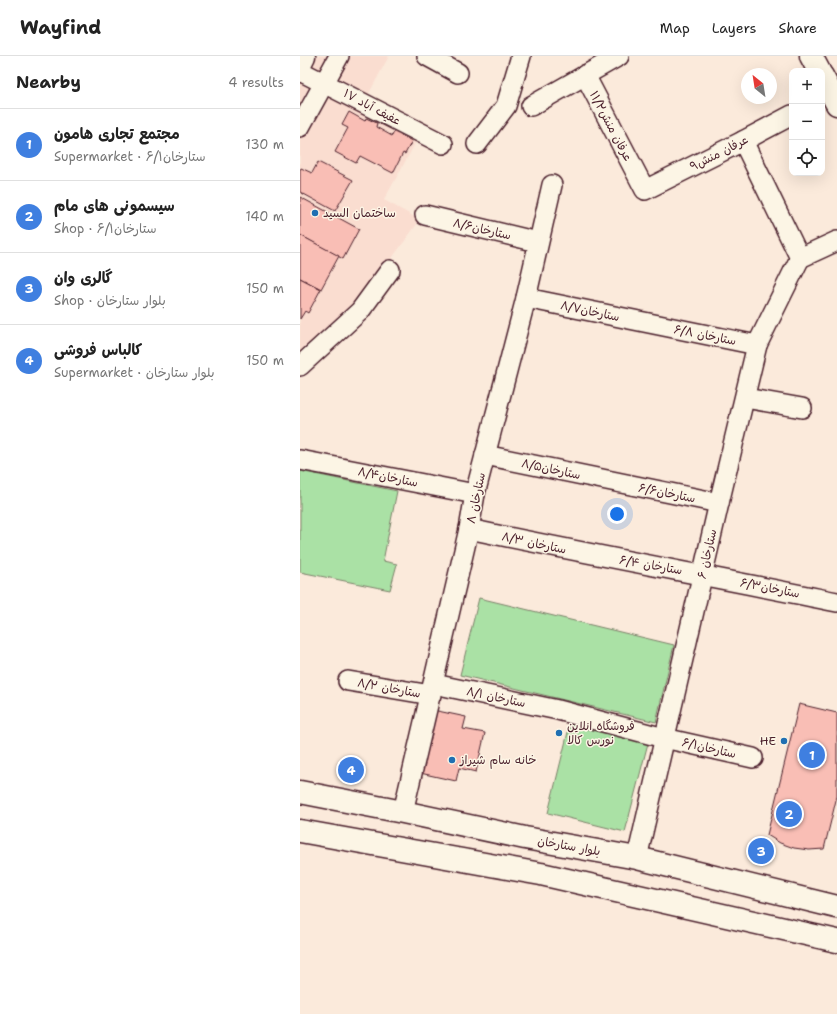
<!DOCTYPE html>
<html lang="en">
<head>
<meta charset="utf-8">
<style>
	:root { --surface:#fff; --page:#f2f2f2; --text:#222; --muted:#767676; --line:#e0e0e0; --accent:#d93025 }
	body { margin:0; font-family:"Shantell Sans","Playpen Sans Arabic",sans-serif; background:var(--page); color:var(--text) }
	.controls { position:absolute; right:12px; top:12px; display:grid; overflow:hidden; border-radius:8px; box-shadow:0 4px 16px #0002 }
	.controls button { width:36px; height:36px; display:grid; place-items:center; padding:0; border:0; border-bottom:1px solid var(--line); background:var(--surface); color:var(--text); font:20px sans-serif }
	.compass { position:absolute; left:441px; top:12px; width:36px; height:36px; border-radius:50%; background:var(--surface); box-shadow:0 4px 16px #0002; rotate:330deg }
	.you { position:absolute; left:317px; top:458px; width:14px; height:14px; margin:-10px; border:3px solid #fff; border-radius:50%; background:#1a73e8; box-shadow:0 0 0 6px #1a73e833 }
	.badge { display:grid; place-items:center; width:26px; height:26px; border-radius:50%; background:var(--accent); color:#fff; font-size:13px; font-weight:700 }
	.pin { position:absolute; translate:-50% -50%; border:2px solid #fff; box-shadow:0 1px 4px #0006 }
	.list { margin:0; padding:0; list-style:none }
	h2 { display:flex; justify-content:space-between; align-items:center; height:52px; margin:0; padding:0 16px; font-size:17px }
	h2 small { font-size:13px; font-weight:400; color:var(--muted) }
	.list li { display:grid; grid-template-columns:26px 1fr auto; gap:12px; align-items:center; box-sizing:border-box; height:72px; padding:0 16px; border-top:1px solid var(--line) }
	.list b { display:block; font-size:15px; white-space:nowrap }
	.list p { margin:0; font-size:13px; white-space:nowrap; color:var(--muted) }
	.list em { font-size:13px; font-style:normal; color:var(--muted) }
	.icon { flex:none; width:22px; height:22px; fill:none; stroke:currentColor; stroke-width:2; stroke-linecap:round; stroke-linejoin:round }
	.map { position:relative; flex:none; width:537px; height:958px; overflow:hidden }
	header { display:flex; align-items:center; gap:24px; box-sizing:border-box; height:56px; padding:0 20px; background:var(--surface); border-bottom:1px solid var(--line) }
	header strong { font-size:19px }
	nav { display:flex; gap:22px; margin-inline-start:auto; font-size:14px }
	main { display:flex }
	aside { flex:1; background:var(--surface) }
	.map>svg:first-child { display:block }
	.built { fill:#faddd0 }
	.green { fill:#aae1a5; stroke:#7a8068 }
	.building { fill:#f9beb5; stroke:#4a1f2b }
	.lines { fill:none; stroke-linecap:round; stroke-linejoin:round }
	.street-casing { stroke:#4a1f2b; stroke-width:22 }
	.secondary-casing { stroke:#4a1f2b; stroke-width:25 }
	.street { stroke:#fcf5e5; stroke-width:19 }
	.secondary { stroke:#fcf5e5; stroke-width:22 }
	.poi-dot { fill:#1f6fb2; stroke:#fcf5e5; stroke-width:1.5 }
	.labels { text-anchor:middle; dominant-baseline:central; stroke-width:3; stroke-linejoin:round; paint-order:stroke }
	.street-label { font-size:12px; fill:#4a1f2b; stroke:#fcf5e5 }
	.poi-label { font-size:12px; fill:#4a1f2b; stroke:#fcf5e5; text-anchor:start }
</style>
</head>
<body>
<header>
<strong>Wayfind</strong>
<nav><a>Map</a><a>Layers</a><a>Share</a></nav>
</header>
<main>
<aside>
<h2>Nearby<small>4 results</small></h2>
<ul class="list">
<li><span class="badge" style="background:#3f7fe0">1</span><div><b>مجتمع تجاری هامون</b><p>Supermarket · ستارخان۶/۱</p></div><em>130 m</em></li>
<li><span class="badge" style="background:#3f7fe0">2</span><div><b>سیسمونی های مام</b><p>Shop · ستارخان۶/۱</p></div><em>140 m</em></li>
<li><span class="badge" style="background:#3f7fe0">3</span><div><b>گالری وان</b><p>Shop · بلوار ستارخان</p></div><em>150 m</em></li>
<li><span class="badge" style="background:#3f7fe0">4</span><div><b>کالباس فروشی</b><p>Supermarket · بلوار ستارخان</p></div><em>150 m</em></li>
</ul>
</aside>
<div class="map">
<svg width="537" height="958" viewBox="0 0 537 958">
	<rect width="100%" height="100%" fill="#fbeadb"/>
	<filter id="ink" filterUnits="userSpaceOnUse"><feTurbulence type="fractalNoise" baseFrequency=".025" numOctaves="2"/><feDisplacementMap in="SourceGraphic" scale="8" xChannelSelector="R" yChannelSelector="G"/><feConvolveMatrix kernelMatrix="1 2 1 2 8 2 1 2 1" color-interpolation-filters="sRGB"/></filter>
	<g filter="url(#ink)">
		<polygon class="built" points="0,0 89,0 67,41 122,75 84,144 120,164 54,254 0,313"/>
		<g class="green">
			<polygon points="0,415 97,435 83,505 97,508 90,534 0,516"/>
			<polygon points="179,542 374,589 356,666 160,619"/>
			<polygon points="270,668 348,687 325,776 248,757"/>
		</g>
		<g class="building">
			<polygon points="49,56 65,65 66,62 77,67 76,71 92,80 94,76 112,85 105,98 103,97 93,117 60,100 56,107 35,96 48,72 42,69"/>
			<polygon points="18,106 53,124 35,155 0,136 0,114 1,112 12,117"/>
			<polygon points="0,141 59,173 43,203 0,179"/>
			<polygon points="0,179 39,200 21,233 0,222"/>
			<polygon points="0,222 21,233 8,257 5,255 0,263"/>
			<polygon points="499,648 537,657 537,740 524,793 509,794 494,792 480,787 467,779"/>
			<polygon points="133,654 166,661 163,673 185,677 176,716 159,712 156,725 120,717"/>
		</g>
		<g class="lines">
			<g class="street-casing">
				<g id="street">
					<polyline points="127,0 158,17"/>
					<polyline points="0,15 143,88"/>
					<polyline points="285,19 345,134 443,85 492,59"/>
					<polyline points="231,50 319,0"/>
					<polyline points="0,71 39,0"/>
					<polyline points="443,85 500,202"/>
					<polyline points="177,88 206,50 221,0"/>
					<polyline points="125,159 238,186"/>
					<polyline points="500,202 537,185"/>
					<polyline points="226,242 457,289"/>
					<polyline points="0,310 60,255 90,214"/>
					<polyline points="445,342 502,352"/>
					<polyline points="185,399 419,447"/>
					<polyline points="0,404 175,438"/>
					<path d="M169 473C292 499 414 521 537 546"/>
					<polyline points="48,625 131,639"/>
					<polyline points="134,628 258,654 364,682 453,702"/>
					<polyline points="103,756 169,473 175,438 226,242 252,129"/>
					<polyline points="337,802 419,447 457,289 500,202"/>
				</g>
			</g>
			<g class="secondary-casing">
				<g id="secondary">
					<polyline points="511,0 519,15"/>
					<polyline points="0,8 4,0"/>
					<polyline points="522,20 537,48"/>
					<polyline points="0,736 103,756 225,782 337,802 537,851"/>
					<polyline points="0,775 241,818 537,885"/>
				</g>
			</g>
			<use href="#street" class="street"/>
			<use href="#secondary" class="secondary"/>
		</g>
	</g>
	<g class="poi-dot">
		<circle cx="15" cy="157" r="4"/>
		<circle cx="259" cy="677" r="4"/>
		<circle cx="484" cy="685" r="4"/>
		<circle cx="152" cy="704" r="4"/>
	</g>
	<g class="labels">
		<g class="street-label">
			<text transform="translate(72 51) rotate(28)">عفیف آباد ۱۷</text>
			<text transform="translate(311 70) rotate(62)">عرفان منش۱۱/۲</text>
			<text transform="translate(419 97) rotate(-27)">عرفان منش۹</text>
			<text transform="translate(182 173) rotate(13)">ستارخان۸/۶</text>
			<text transform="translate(290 255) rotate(12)">ستارخان۸/۷</text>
			<text transform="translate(405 279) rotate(11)">ستارخان ۶/۸</text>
			<text transform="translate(251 413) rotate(12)">ستارخان۸/۵</text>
			<text transform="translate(88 421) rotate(11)">ستارخان۸/۴</text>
			<text transform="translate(367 437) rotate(11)">ستارخان۶/۶</text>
			<text transform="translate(176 442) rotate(-78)">ستارخان ۸</text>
			<text transform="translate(234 487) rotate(12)">ستارخان ۸/۳</text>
			<text transform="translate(407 498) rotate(-77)">ستارخان ۶</text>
			<text transform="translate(351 509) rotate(10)">ستارخان ۶/۴</text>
			<text transform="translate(470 532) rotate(11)">ستارخان۶/۳</text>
			<text transform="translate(89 632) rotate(10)">ستارخان ۸/۲</text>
			<text transform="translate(196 641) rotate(12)">ستارخان ۸/۱</text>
			<text transform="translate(409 692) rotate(13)">ستارخان۶/۱</text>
			<text transform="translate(269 790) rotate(10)">بلوار ستارخان</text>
		</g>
		<g class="poi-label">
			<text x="23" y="157">ساختمان السید</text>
			<text x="267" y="670">فروشگاه انلاین<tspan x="267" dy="14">نورس کالا</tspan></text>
			<text x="476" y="685" text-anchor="end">HE</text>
			<text x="160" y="704">خانه سام شیراز</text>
		</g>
	</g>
</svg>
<div class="controls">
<button>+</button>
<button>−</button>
<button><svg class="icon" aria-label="locate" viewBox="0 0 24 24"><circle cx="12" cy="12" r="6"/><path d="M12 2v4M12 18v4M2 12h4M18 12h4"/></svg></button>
</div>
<svg class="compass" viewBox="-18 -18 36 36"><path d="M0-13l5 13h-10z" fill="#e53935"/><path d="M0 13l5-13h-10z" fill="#767676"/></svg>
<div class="you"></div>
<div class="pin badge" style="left:512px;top:699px;background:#3f7fe0">1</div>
<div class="pin badge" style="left:489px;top:758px;background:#3f7fe0">2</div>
<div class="pin badge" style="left:461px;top:795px;background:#3f7fe0">3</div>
<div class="pin badge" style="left:51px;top:714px;background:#3f7fe0">4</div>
</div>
</main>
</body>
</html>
